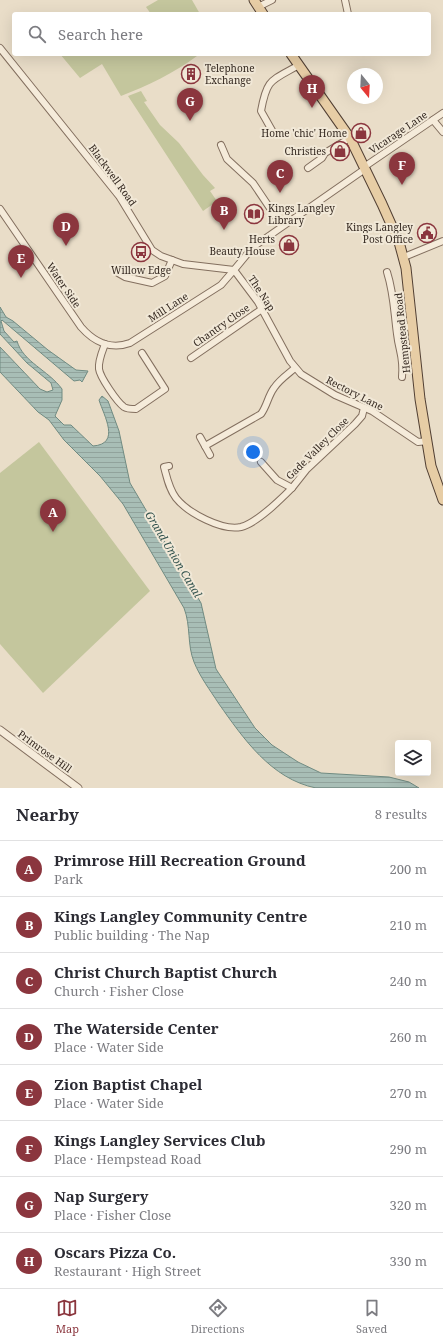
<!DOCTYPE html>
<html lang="en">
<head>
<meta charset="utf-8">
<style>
	:root { --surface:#fff; --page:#f7f7f7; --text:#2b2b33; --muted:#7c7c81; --line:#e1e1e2; --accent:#8b363e }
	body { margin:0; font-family:"Noto Serif",serif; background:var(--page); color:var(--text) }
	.controls { position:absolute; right:12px; bottom:12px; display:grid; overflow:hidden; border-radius:4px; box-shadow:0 4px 16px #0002 }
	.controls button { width:36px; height:36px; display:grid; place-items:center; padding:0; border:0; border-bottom:1px solid var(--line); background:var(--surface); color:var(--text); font:20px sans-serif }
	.compass { position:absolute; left:347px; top:68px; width:36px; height:36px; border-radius:50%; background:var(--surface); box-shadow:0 4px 16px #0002; rotate:162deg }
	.you { position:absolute; left:253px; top:452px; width:14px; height:14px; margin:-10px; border:3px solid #fff; border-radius:50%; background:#1a73e8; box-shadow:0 0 0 6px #1a73e833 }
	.badge { display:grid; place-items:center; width:26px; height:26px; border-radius:50%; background:var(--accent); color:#fff; font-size:13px; font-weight:700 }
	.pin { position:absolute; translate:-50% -33px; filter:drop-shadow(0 1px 2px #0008) }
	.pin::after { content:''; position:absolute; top:21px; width:14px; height:12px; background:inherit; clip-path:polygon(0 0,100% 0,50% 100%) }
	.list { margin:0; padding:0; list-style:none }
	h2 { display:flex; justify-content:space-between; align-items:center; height:52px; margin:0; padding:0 16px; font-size:17px }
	h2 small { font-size:13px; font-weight:400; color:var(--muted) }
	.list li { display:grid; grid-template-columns:26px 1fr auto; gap:12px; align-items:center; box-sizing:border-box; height:56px; padding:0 16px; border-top:1px solid var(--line) }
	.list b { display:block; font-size:15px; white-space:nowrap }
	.list p { margin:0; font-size:13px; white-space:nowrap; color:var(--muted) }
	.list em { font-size:13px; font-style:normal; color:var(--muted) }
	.icon { flex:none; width:22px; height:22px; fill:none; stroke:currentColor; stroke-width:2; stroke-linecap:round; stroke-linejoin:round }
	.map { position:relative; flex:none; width:443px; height:788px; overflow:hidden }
	.search { position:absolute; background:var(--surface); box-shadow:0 4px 16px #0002; left:12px; right:12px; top:12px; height:44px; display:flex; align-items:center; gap:10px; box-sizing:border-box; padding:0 14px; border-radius:4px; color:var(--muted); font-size:15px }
	.sheet { height:500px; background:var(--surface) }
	nav { display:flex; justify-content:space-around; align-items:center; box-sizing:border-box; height:56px; border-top:1px solid var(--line); background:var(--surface); font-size:11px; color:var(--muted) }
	nav a { display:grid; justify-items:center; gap:2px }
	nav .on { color:var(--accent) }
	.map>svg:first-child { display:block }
	.park { fill:#c4c69d }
	.water { fill:url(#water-rules); stroke:#708b82 }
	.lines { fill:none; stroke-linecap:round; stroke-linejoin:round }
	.minor-casing { stroke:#836f5f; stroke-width:8 }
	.tertiary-casing { stroke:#836f5f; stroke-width:9 }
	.primary-casing { stroke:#513f33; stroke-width:11 }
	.minor { stroke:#f5ebda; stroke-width:6 }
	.tertiary { stroke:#f5ebda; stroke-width:7 }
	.primary { stroke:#e7cda5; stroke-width:9 }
	.labels { text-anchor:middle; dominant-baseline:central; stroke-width:4; stroke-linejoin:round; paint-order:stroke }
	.poi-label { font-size:10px; fill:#352921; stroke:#f1e8d7; text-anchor:end }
	.street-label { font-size:10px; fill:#352921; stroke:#f1e8d7 }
	.water-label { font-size:11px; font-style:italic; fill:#32534e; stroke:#f1e8d7 }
</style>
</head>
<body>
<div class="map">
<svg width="443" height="788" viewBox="0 0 443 788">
	<defs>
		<pattern id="water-rules" width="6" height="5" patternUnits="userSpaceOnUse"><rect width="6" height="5" fill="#a8beb6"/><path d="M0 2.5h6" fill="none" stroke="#91a39c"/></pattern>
	</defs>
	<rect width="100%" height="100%" fill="#e9ddc8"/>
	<g class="park">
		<polygon points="158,0 192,0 200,14 151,14 146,7"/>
		<path d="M60 54H196L197 56C174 73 147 86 121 96L102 64 80 78Z"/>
		<polygon points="141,91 147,101 144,102 160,125 179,143 203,175 215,188 210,191 228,217 224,220 213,204 203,211 128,96"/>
		<polygon points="39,442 150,591 43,693 0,644 0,473"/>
	</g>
	<path class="water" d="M0 307 6 317 13 321 48 350 76 370 88 371 82 382 80 380 74 381 2 320 1 321 4 331 14 342 17 341C23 362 48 370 62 389V400L55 416 64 425H71L93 446C121 444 104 416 99 400L102 396 108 401 119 431 130 483 201 603 216 669 255 728 272 745 298 762 321 773 389 777 409 782 419 788C396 788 372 788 349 788 338 788 326 788 316 788 271 779 243 738 219 704 210 690 200 677 194 662 187 645 191 626 184 608L123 504 100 476 64 440 49 420 38 412 0 372V347L40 389 47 392 53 390 51 383 27 363 0 334Z"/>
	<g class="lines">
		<g class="minor-casing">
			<g id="minor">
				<polyline points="345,0 348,14"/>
				<polyline points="258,7 272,0"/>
				<polyline points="0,48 119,196 152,250 161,256 183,264 234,270"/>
				<polyline points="433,120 443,132"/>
				<path d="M274 134 261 111C267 78 271 81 299 65"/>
				<polyline points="221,145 227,159 253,183 282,226"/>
				<polyline points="364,167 443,113"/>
				<polyline points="308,168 322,158 325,153 350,138"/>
				<polyline points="365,169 253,247 234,270 258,302 290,361 301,374 335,395 372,411 418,442 428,441"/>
				<path d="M0 209 81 327C94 342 111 350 130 343L221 285 234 270"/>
				<polyline points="404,257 443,241"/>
				<path d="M387 272C394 294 394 312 397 334 399 352 404 357 402 377"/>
				<polyline points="118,273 125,277 152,283 165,276 172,260"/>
				<polyline points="397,328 413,326"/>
				<path d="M105 344C102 352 98 361 99 369 100 377 117 402 124 407 127 409 132 409 136 409L165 389 142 353"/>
				<polyline points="191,358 262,309"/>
				<polyline points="200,437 205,446"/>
				<path d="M210 455 205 446 261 414C267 406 268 396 274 388 279 380 288 374 295 368"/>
				<polyline points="261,462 277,480 292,488 307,469 355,424 362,416 364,408"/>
				<path d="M169 466 164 467C167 478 169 489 176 498 188 513 222 531 241 527 257 523 280 500 292 488"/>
			</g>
		</g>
		<g class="tertiary-casing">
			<polyline id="tertiary" points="0,730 78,788"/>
		</g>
		<g class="primary-casing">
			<g id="primary">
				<polyline points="254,0 263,14"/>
				<polyline points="291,54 350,138 382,204 399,242 406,268 420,399 431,466 443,500"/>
			</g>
		</g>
		<use href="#minor" class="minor"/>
		<use href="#tertiary" class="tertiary"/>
		<use href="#primary" class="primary"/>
	</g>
	<defs>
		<g id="building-ring" transform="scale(1)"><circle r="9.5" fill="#f1e8d7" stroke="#8b363e" stroke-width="1.5"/><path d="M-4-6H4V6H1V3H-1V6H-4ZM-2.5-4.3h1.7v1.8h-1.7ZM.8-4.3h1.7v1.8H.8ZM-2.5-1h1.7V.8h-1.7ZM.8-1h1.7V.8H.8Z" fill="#8b363e"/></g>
		<g id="shop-ring" transform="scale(1)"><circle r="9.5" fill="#f1e8d7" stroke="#8b363e" stroke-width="1.5"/><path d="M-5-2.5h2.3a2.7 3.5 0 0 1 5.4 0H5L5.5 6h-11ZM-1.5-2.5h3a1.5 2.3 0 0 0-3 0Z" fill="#8b363e"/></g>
		<g id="library-ring" transform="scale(1)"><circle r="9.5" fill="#f1e8d7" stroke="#8b363e" stroke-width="1.5"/><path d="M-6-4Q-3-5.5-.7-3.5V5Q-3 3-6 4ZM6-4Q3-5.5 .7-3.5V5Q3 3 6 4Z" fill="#8b363e"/></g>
		<g id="civic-ring" transform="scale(1)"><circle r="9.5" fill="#f1e8d7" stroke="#8b363e" stroke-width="1.5"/><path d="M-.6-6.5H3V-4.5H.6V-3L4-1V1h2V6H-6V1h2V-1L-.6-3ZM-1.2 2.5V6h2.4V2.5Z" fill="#8b363e"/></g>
		<g id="bus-ring" transform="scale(1)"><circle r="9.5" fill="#f1e8d7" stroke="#8b363e" stroke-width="1.5"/><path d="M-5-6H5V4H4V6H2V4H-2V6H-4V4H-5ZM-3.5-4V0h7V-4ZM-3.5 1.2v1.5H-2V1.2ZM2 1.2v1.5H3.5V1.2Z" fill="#8b363e"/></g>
	</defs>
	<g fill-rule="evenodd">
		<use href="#building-ring" x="191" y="74"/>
		<use href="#shop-ring" x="361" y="133"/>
		<use href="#shop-ring" x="340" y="151"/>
		<use href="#library-ring" x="254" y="214"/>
		<use href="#civic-ring" x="427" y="233"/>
		<use href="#shop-ring" x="289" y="245"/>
		<use href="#bus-ring" x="141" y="252"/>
	</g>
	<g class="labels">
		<g class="poi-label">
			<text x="205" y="68" text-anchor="start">Telephone<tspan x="205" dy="12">Exchange</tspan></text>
			<text x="347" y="133">Home 'chic' Home</text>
			<text x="326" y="151">Christies</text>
			<text x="268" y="208" text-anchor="start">Kings Langley<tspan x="268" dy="12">Library</tspan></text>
			<text x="413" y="227">Kings Langley<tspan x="413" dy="12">Post Office</tspan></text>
			<text x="275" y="239">Herts<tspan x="275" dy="12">Beauty House</tspan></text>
			<text x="141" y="270" text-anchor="middle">Willow Edge</text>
		</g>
		<g class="street-label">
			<text transform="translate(398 132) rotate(-34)">Vicarage Lane</text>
			<text transform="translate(113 175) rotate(54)">Blackwell Road</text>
			<text transform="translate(64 285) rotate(56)">Water Side</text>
			<text transform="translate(262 293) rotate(57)">The Nap</text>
			<text transform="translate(168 307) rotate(-33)">Mill Lane</text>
			<text transform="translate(221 325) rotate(-35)">Chantry Close</text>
			<text transform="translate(402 333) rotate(-96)">Hempstead Road</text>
			<text transform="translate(355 393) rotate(27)">Rectory Lane</text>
			<text transform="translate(317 448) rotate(-45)">Gade Valley Close</text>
			<text transform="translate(45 751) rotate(36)">Primrose Hill</text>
		</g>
		<g class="water-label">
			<text transform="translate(174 554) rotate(59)">Grand Union Canal</text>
		</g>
	</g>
</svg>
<div class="controls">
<button><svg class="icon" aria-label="layers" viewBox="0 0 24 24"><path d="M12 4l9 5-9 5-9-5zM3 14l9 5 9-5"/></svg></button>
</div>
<svg class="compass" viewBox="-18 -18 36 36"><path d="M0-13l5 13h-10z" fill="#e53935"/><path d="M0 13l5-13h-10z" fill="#7c7c81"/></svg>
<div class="you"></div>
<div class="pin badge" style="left:53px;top:532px">A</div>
<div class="pin badge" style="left:224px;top:230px">B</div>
<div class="pin badge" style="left:280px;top:193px">C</div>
<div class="pin badge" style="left:66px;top:246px">D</div>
<div class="pin badge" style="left:21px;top:278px">E</div>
<div class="pin badge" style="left:402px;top:185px">F</div>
<div class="pin badge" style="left:190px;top:121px">G</div>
<div class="pin badge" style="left:312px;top:108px">H</div>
<div class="search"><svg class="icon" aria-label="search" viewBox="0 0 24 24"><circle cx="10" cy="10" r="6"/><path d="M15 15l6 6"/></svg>Search here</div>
</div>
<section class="sheet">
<h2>Nearby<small>8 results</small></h2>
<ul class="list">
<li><span class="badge">A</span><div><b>Primrose Hill Recreation Ground</b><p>Park</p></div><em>200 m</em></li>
<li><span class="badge">B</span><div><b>Kings Langley Community Centre</b><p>Public building · The Nap</p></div><em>210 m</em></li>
<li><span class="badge">C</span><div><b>Christ Church Baptist Church</b><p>Church · Fisher Close</p></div><em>240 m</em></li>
<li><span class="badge">D</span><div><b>The Waterside Center</b><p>Place · Water Side</p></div><em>260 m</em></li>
<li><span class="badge">E</span><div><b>Zion Baptist Chapel</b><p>Place · Water Side</p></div><em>270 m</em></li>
<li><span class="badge">F</span><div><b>Kings Langley Services Club</b><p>Place · Hempstead Road</p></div><em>290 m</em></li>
<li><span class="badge">G</span><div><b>Nap Surgery</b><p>Place · Fisher Close</p></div><em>320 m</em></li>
<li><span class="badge">H</span><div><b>Oscars Pizza Co.</b><p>Restaurant · High Street</p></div><em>330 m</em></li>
</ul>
</section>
<nav>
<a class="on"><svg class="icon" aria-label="map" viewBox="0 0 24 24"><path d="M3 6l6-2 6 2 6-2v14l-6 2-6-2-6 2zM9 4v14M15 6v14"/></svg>Map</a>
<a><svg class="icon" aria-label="directions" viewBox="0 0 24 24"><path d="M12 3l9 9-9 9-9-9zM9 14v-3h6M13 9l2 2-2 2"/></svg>Directions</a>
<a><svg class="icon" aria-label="saved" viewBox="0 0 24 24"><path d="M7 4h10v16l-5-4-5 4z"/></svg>Saved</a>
</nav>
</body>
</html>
